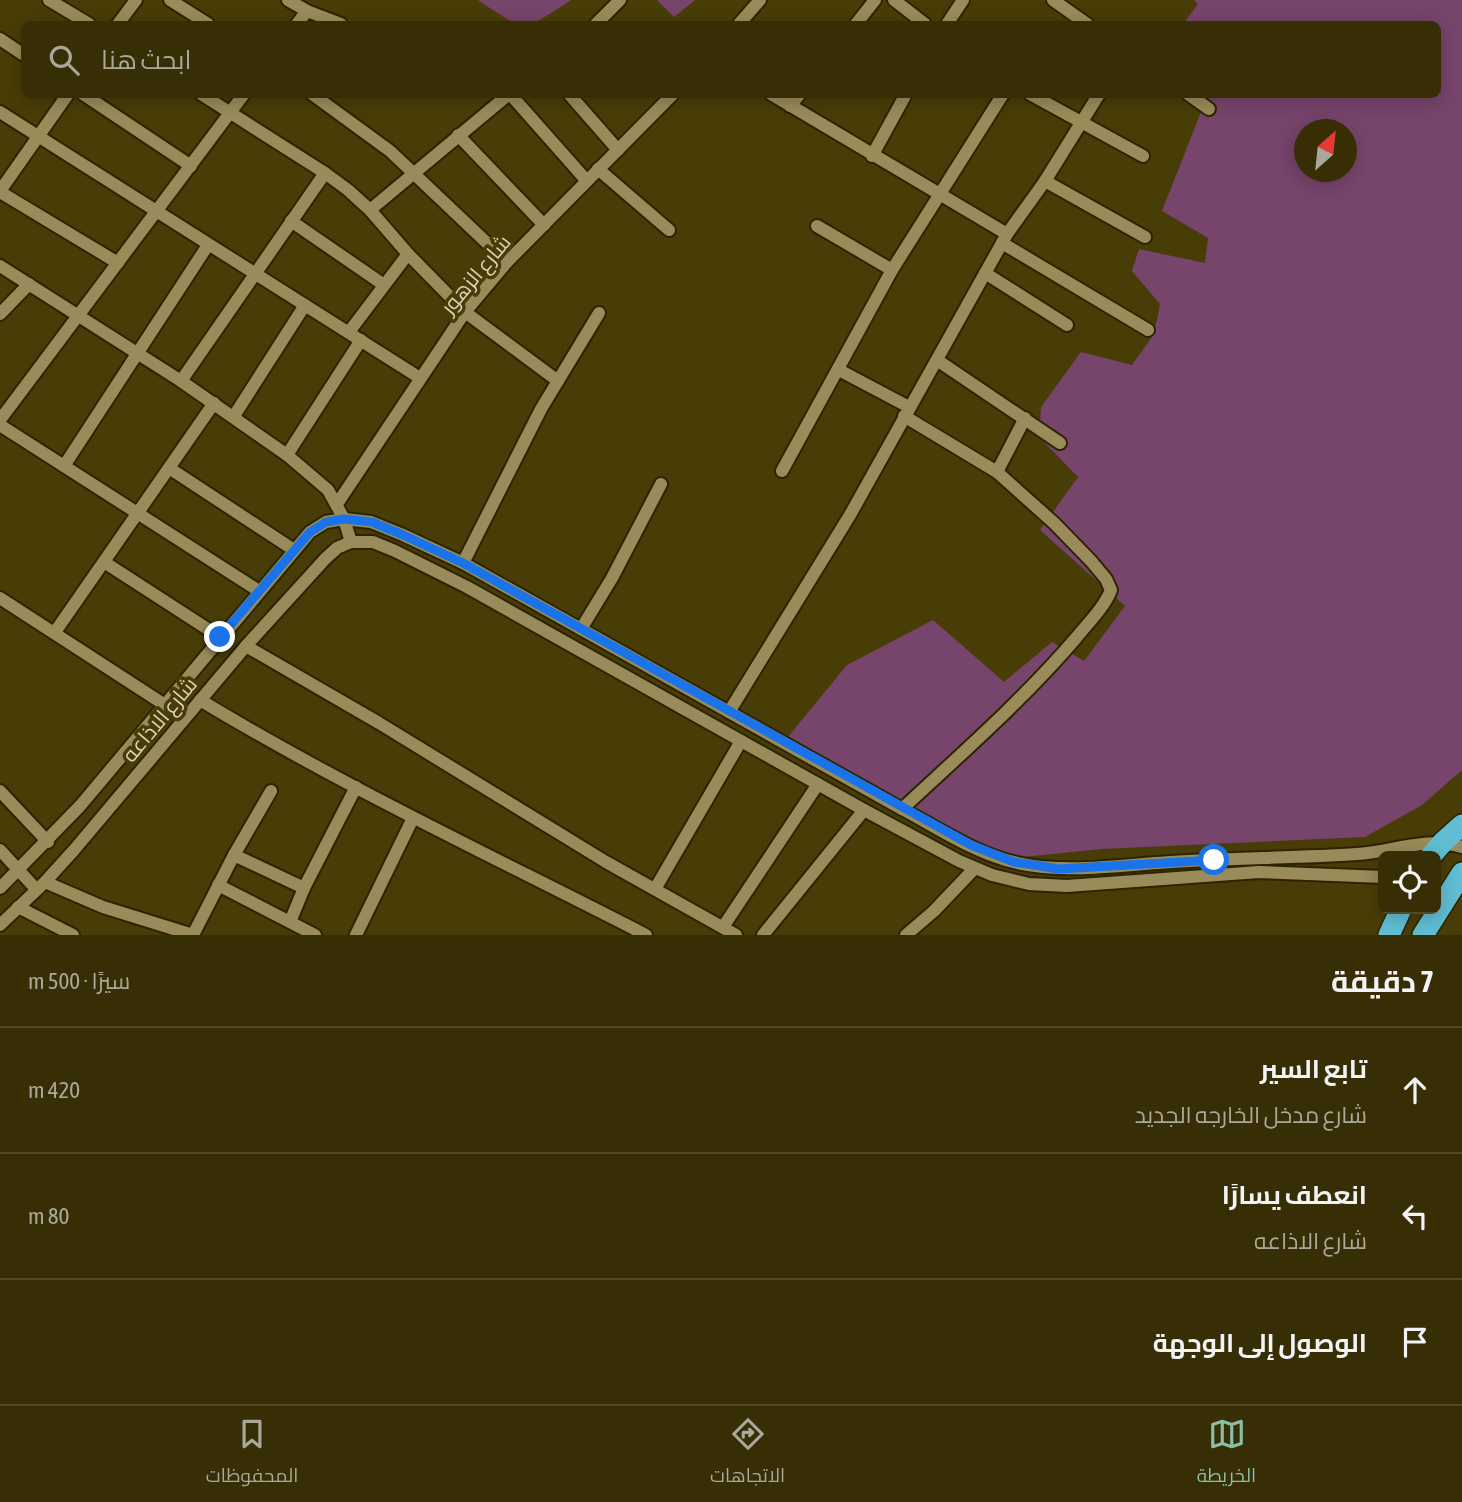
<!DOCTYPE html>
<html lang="ar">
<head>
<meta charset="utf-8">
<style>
	:root { --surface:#372e05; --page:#3e360f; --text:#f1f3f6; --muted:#aaa89a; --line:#514a27; --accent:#8abfa5 }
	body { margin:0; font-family:"Asap Condensed",Cairo,sans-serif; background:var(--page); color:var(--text); direction:rtl }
	.controls { position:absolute; right:21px; bottom:21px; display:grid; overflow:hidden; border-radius:10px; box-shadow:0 4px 18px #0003 }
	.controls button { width:63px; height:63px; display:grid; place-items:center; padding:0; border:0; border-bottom:2px solid var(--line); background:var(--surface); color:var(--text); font:35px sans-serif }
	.compass { position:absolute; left:1294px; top:119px; width:63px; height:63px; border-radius:50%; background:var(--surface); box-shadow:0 4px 18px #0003; rotate:27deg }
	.stop { position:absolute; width:21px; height:21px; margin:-16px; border:5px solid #1a73e8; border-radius:50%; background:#fff }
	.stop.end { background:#1a73e8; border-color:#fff; box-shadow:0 2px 7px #0008 }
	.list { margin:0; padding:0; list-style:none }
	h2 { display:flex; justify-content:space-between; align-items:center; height:91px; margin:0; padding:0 28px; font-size:30px }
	h2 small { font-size:23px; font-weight:400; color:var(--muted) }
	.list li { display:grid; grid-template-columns:46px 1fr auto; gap:21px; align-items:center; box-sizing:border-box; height:126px; padding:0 28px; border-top:2px solid var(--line) }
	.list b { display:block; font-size:26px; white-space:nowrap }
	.list p { margin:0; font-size:23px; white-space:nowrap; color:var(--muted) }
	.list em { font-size:23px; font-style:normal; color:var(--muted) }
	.icon { flex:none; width:38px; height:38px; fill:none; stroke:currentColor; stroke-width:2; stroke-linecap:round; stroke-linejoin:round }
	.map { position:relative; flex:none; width:1462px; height:935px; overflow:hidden; direction:ltr }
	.search { position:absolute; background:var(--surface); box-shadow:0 4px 18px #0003; left:21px; right:21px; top:21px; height:77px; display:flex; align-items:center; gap:18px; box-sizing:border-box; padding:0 24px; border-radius:10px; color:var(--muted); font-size:26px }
	.sheet { height:469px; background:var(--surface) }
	nav { display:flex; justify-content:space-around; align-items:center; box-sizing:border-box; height:98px; border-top:2px solid var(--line); background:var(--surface); font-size:19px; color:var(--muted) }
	nav a { display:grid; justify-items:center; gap:4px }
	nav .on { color:var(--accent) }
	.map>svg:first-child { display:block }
	.green { fill:#77446b; fill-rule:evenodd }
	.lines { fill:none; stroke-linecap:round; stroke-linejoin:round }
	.minor-casing { stroke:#2d2400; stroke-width:16 }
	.highway-casing { stroke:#2d2400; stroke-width:24 }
	.minor { stroke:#998c5a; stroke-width:12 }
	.highway { stroke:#61bdd3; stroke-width:21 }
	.route { stroke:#1a73e8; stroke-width:9 }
	.labels { text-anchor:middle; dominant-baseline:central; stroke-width:7; stroke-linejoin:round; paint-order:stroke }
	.street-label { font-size:21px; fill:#d9d3ba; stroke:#493d07 }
</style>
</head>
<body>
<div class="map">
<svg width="1462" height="935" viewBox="0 0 1462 935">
	<rect width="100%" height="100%" fill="#493d07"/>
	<g class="green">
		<path d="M478 0H571C522 32 527 33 478 0Z"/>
		<polygon points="657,0 695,0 674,17"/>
		<path d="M1194 0H1462V770L1422 805 1365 837 1102 849 1022 857 970 849 778 749 847 665 933 620 1004 682 1052 642 1084 661 1125 606 1040 530 1078 477 1039 437 1041 407 1081 352 1132 365 1154 334 1160 304 1132 271 1139 249 1205 263 1208 238 1162 211 1201 112 1176 95 1438 94V24H1183L1198 4ZM1304 130H1346V172H1304Z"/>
	</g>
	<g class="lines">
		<g class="minor-casing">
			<g id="minor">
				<polyline points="49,0 89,24"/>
				<polyline points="170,0 208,24"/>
				<polyline points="288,0 307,11 341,24"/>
				<polyline points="894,0 925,24"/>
				<polyline points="1053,0 1087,24"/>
				<polyline points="118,24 136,0"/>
				<polyline points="297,24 307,11"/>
				<polyline points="596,24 620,0"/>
				<polyline points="739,24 760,0"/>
				<polyline points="856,24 875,0"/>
				<polyline points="947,24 963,0"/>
				<polyline points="0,39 24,55"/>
				<polyline points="83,94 191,166"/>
				<polyline points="201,94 325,173 348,190 370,210 408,254 465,312 558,381"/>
				<polyline points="312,94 390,151 507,262"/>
				<polyline points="510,94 586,180"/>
				<polyline points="569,94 618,150"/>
				<polyline points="771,94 1007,234"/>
				<polyline points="1030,94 1143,156"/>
				<polyline points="1188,94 1209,109"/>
				<polyline points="790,106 800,94"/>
				<polyline points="0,112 420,378"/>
				<polyline points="458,135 544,225"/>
				<polyline points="872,156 906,94"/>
				<polyline points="598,169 669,230"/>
				<polyline points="1045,181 1145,237"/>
				<polyline points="0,191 68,94"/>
				<polyline points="0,192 118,263"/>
				<polyline points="370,210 509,94"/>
				<polyline points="291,221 384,285"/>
				<polyline points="817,226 892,270"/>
				<polyline points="1002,243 1148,330"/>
				<polyline points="0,266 181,381 287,455 328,490 344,519 351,542"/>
				<polyline points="985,273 1067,325"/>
				<polyline points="0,314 29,284"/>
				<polyline points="349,332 408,254"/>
				<polyline points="937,360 1060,443"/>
				<polyline points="839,370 909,407"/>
				<polyline points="181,381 325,173"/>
				<polyline points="234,416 305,305"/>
				<polyline points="0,420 244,94"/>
				<polyline points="0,425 259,591"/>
				<polyline points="287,455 361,340"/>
				<polyline points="64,466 208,245"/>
				<polyline points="169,468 294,550"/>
				<polyline points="782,471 892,270 1003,94"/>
				<polyline points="997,472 1025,418"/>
				<polyline points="337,504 465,312 507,262 673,94"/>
				<polyline points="104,562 220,637"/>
				<polyline points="463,563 541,409 599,313"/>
				<polyline points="0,598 165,705"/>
				<polyline points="581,629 612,578 661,484"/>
				<polyline points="55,632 214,403"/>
				<polyline points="246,646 379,723 606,862 736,935"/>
				<path d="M200 700C344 787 496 858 646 935"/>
				<polyline points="729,712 850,515 1007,234 1045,181 1099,94"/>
				<polyline points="0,791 48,842"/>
				<path d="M902 809C961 754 1023 700 1076 638 1087 624 1104 608 1111 590L1106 579 1091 561 1054 523 997 472 904 416"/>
				<polyline points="0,850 36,889"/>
				<polyline points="234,855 304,888"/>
				<polyline points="45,882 103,907 193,935"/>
				<polyline points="218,885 315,935"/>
				<path d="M0 888 80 806 310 532 326 522 344 519 371 522 403 535 463 563 902 809C938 828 976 854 1017 863 1068 874 1120 865 1171 862 1233 858 1295 858 1357 854 1391 852 1428 836 1462 847"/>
				<polyline points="655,889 741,741"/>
				<polyline points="18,907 73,935"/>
				<polyline points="290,922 304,888 356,787"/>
				<polyline points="0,925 45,882 74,850 246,646 325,559 337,548 351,542 373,542 395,551 467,587 864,810 959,861 992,875 1029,884 1067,886 1259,872 1383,877"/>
				<polyline points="723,927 818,784"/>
				<polyline points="193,935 234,855 271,791"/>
				<polyline points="356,935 413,818"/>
				<polyline points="763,935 864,810"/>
				<polyline points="906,935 934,911 974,869"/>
			</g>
		</g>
		<g class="highway-casing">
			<g id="highway">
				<polyline points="1431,856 1443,842 1462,825"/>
				<polyline points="1389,935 1401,909"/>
				<polyline points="1423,935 1462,873"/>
			</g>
		</g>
		<use href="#minor" class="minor"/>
		<use href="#highway" class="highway"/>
	</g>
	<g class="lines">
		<polyline class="route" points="220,637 310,532 326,522 344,519 372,522 403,535 463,563 971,845 1014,862 1059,869 1214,860"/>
	</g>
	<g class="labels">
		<g class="street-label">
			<text transform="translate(475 274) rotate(-50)">شارع الزهور</text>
			<text transform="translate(159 719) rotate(-50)">شارع الاذاعه</text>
		</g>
	</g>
</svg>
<div class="controls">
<button><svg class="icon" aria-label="locate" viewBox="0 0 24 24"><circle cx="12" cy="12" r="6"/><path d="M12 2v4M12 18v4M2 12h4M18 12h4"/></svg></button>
</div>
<svg class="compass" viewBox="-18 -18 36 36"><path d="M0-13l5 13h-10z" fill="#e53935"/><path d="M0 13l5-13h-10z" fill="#aaa89a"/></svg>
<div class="stop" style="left:1214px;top:860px"></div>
<div class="stop end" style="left:220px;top:637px"></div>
<div class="search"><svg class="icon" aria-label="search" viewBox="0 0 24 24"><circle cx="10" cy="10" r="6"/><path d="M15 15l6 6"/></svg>ابحث هنا</div>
</div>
<section class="sheet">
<h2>7 دقيقة<small>سيرًا · 500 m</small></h2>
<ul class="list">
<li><svg class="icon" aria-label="ahead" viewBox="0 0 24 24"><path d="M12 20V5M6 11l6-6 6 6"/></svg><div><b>تابع السير</b><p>شارع مدخل الخارجه الجديد</p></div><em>420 m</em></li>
<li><svg class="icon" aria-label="left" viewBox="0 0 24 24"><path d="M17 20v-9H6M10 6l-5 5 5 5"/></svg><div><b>انعطف يسارًا</b><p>شارع الاذاعه</p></div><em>80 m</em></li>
<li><svg class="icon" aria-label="arrive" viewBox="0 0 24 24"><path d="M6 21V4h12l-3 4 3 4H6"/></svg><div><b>الوصول إلى الوجهة</b></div></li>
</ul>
</section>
<nav>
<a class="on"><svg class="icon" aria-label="map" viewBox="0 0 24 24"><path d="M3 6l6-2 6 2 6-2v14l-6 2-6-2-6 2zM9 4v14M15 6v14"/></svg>الخريطة</a>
<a><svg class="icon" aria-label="directions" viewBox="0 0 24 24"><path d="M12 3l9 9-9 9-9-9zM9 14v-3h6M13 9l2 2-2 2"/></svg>الاتجاهات</a>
<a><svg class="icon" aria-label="saved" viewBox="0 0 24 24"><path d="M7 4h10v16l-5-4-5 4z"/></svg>المحفوظات</a>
</nav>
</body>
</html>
